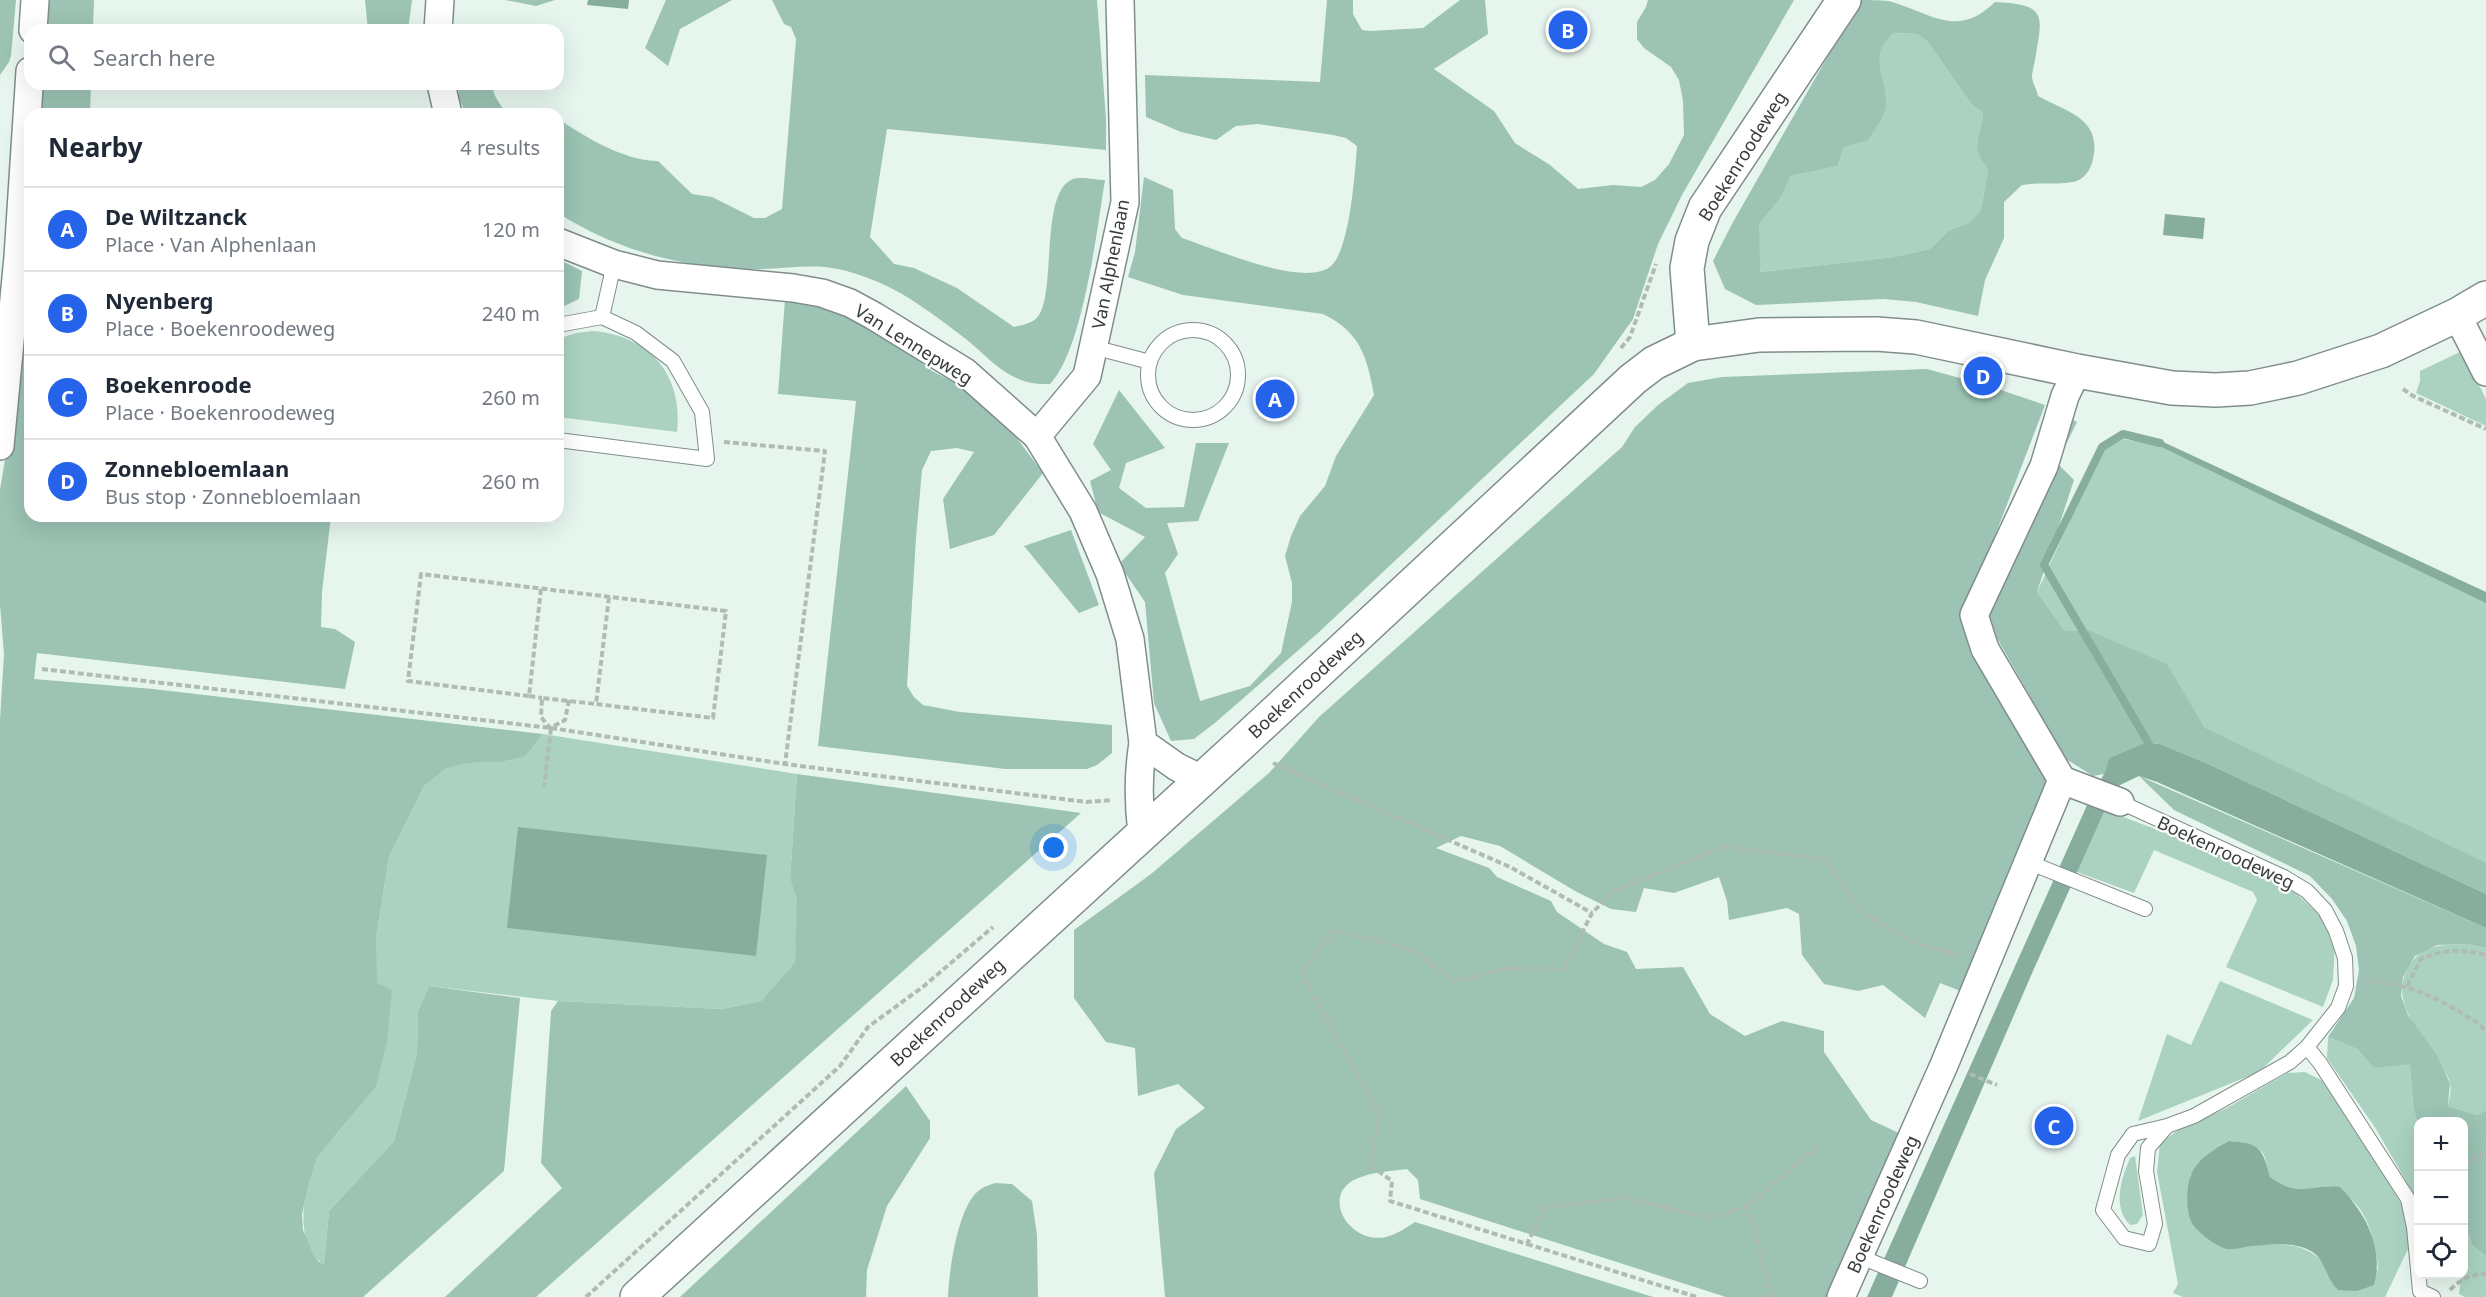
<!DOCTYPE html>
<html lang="en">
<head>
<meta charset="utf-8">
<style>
	:root { --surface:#fff; --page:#f2f2f3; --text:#1f2937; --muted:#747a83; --line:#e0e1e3; --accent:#2563eb }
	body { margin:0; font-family:"Noto Sans",sans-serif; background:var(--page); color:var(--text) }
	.controls { position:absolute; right:18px; bottom:18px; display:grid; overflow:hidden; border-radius:12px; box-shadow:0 6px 24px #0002 }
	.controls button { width:54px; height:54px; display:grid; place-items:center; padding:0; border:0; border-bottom:2px solid var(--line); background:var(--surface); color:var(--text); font:30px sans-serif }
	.you { position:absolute; left:1054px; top:848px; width:21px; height:21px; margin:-15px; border:4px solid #fff; border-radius:50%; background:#1a73e8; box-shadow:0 0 0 9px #1a73e833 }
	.badge { display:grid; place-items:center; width:39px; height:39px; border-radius:50%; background:var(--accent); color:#fff; font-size:20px; font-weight:700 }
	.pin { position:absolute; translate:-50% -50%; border:3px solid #fff; box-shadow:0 2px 6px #0006 }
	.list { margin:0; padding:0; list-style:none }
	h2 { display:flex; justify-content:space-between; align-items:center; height:78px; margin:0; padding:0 24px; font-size:26px }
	h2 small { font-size:20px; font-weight:400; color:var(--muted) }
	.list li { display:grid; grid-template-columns:39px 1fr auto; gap:18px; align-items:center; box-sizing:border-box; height:84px; padding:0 24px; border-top:2px solid var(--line) }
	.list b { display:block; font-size:22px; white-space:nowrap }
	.list p { margin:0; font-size:20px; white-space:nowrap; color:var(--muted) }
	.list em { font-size:20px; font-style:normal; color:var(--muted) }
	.icon { flex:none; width:33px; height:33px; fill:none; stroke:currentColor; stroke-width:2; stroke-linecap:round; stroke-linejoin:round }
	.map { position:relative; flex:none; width:2486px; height:1297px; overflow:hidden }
	.search { position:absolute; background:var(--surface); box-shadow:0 6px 24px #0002; left:24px; top:24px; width:540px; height:66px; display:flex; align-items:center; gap:15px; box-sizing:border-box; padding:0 21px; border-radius:18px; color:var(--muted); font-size:22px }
	.panel { position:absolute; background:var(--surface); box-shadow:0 6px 24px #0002; left:24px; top:108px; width:540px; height:414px; border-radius:18px }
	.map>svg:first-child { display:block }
	.green { fill:#abd2c1; fill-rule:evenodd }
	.forest { fill:#9cc3b3; fill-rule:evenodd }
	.water { fill:#86ad9d }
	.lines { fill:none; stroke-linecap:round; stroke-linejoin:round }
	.stream { stroke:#86ad9d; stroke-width:8 }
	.lane-casing { stroke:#808e88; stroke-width:16 }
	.street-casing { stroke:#808e88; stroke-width:30 }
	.secondary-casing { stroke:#808e88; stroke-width:36 }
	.path { stroke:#afbcb5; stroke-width:4; stroke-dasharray:6 3; stroke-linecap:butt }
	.lane { stroke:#fff; stroke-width:14 }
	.street { stroke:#fff; stroke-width:27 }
	.secondary { stroke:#fff; stroke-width:33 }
	.labels { text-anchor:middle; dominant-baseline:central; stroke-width:4.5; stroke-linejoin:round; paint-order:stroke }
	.street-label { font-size:18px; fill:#373d3a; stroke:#fefefe }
</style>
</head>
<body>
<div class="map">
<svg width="2486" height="1297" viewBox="0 0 2486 1297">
	<rect width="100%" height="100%" fill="#e6f6ee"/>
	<g class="green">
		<path d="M1894 33 1917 34 1927 41 1972 105 1983 113C1983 124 1974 144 1978 153 1980 159 1985 164 1988 170L1981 210 1970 222 1948 231 1930 249 1894 257 1759 272V224L1780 199 1791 176 1836 166 1844 147 1886 103C1882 86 1876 64 1880 47 1882 41 1889 37 1894 33Z"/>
		<path d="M593 331C650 336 683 375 677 432L558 417V339L576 333Z"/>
		<polygon points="2462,351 2486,399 2486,426 2416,393 2420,381 2420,371"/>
		<polygon points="2122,439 2155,444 2486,600 2486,864 2204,727 2065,631 2037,592 2103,450 2112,442"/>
		<path d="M543 734 797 774 790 879 798 898 795 962 761 1001 722 1009 558 1001 429 986 418 1011 417 1053 394 1141 329 1211 324 1264C292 1248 304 1184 316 1158 320 1150 328 1143 334 1137 348 1120 362 1104 376 1087V938L389 857 424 786 446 767 469 763 501 762 525 757Z"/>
		<polygon points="2105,810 2242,862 2288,885 2320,916 2335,946 2333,980 2323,1007 2226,967 2257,900 2253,892 2154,850 2134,893 2077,872"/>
		<path d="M2468 944 2486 948V1110L2477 1115 2448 1106C2449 1100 2452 1090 2450 1083 2450 1079 2446 1074 2444 1071 2428 1039 2387 1005 2408 968 2422 943 2442 945 2468 944Z"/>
		<polygon points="2220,981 2313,1020 2259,1072 2138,1121 2167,1034 2191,1045"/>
		<polygon points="2328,1037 2357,1049 2374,1068 2410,1063 2413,1106 2418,1125 2418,1202 2376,1129 2327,1058"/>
		<path d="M2305 1072 2323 1081 2355 1131 2366 1143 2404 1209 2409 1229 2408 1249 2385 1297H2183L2173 1293 2178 1284 2157 1172 2160 1143 2180 1129 2227 1108 2287 1073ZM2227 1141C2239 1142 2254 1142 2262 1152 2267 1158 2266 1168 2269 1175 2278 1194 2313 1191 2329 1186 2337 1191 2348 1196 2354 1202 2370 1218 2377 1249 2378 1270L2323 1263C2300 1235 2259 1246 2227 1249L2190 1176 2198 1163Z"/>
		<path d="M2135 1156 2143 1215 2137 1224 2130 1225C2112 1207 2121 1179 2130 1158Z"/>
		<polygon points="2464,1221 2472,1245 2486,1256 2486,1297 2465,1297 2459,1294 2461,1275 2440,1279 2436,1275 2464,1274"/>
	</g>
	<g class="forest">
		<polygon points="0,0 16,0 11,56 9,62 0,75"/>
		<polygon points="44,0 94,0 93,30 41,30"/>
		<polygon points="365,0 412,0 408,30 368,30"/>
		<polygon points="505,0 555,0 536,6"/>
		<polygon points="666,0 732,0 680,29 668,66 645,48"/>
		<path d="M772 0H1097L1106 119V150L887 129 870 237 894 264 914 268 957 288 1014 327C1023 325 1034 323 1039 315 1056 289 1040 191 1073 179 1081 176 1096 180 1105 180 1097 229 1083 350 1050 384 1008 386 992 359 962 336 937 317 907 294 878 282 861 275 844 269 825 267 800 265 773 270 748 269 679 267 616 250 558 213V121L560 120C587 138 625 161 658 161L692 194 712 197 754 218H765L782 209 796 39 791 27 784 24Z"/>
		<path d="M1327 0H1353V14L1362 30 1370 31 1423 28 1460 0H1485L1488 34 1434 69 1494 111 1515 143 1550 165 1578 189 1613 185 1641 187 1655 180 1669 164 1684 135 1683 101 1679 80 1671 67 1644 48 1637 39V22L1646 7 1648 0H1794L1682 195 1658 244 1633 319 1594 374 1318 633 1216 722 1194 739 1171 741 1154 703 1145 602 1119 564 1145 537 1098 512 1090 481 1111 470 1093 444 1119 390 1165 448 1126 463 1119 488 1146 508 1184 507 1196 443H1229L1198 521 1167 523 1178 554 1165 573 1200 701 1250 686 1281 653 1292 602V583L1285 556 1291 536 1300 516 1325 486 1336 456 1374 395C1367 356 1360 332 1323 314L1183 295 1128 277 1135 252 1144 177 1173 190 1175 229 1182 238C1213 248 1305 289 1331 266 1350 249 1355 172 1357 146L1346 138 1333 135 1258 124 1236 126 1216 140 1181 132 1146 117 1145 75 1320 82Z"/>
		<path d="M1860 0C1868 0 1879 0 1888 1 1931 12 1956 40 1995 2 2047 5 2043 13 2035 60 2034 65 2032 72 2032 78 2033 84 2037 90 2038 96 2069 113 2104 119 2092 163 2089 172 2083 180 2073 182 2058 185 2039 182 2022 185L2004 202V238L1985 280 1978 316 1916 302 1884 299 1756 305 1725 289 1713 261 1733 222ZM1894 33 1917 34 1927 41 1972 105 1983 113C1983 124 1974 144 1978 153 1980 159 1985 164 1988 170L1981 210 1970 222 1948 231 1930 249 1894 257 1760 272 1759 224 1780 199 1791 176 1837 166 1844 147 1868 140C1875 129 1886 116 1886 102 1885 74 1867 55 1894 33Z"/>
		<polygon points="39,84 91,84 90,114 38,114"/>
		<polygon points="458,84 491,84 495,96 506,114 466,114 459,98"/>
		<polygon points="30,213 30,516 331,516 322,592 321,627 335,629 355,642 345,689 37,653 34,679 153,689 543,734 525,757 501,762 469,763 446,768 424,786 389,857 376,938 377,983 392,990 387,1041 376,1087 317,1157 309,1182 302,1214 303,1230 313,1254 318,1261 324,1264 329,1211 394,1141 417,1053 418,1011 429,986 520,998 504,1171 363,1297 0,1297 0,720 4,654 0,605 0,490 9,435"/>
		<polygon points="558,259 582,271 579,299 558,309"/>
		<polygon points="785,299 845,314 862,326 896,343 932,371 973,392 1004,421 1043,473 994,535 950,549 943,499 974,452 957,448 931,451 922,470 916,538 907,686 914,697 923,705 960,712 1112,725 1112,753 1097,765 1087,769 1005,769 818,746 856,401 778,394"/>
		<path d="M1927 369 1992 387 2045 405 1967 609 2045 768 2047 796 1963 992 1940 983 1925 1018 1883 985 1858 991 1824 984 1802 955 1799 914 1787 908 1729 920 1727 901 1719 877 1674 893 1644 888 1636 912 1611 909 1575 891 1500 846 1461 836 1436 848 1489 868 1497 877 1551 901 1557 912 1604 944 1627 952 1636 969 1683 967 1710 1014 1745 1036 1782 1021 1824 1031V1052L1871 1120 1903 1135 1827 1297H1726L1420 1199 1418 1180 1407 1169C1391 1171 1371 1172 1356 1179 1320 1195 1349 1245 1386 1237 1397 1234 1406 1228 1415 1222L1653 1297H1165L1154 1173 1176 1129 1205 1108 1178 1084 1138 1096 1135 1048 1106 1042 1074 998V930L1151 874 1269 773 1319 717 1622 447 1635 427 1658 405 1688 383 1722 377Z"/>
		<polygon points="2056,410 2077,422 2057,463 2074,480 2037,592 2065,631 2090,631 2167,664 2204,727 2486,863 2486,894 2206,763 2160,744 2144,743 2109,758 2104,774 2093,776 2066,759 1982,612"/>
		<polygon points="1071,530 1099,605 1079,613 1024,546"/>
		<polygon points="797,774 1081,813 536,1297 445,1297 562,1188 541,1163 551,1011 558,1001 722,1009 761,1001 795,962 797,898 790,879"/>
		<polygon points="2139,776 2486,928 2486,948 2468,944 2437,945 2415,956 2403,977 2401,996 2408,1015 2436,1054 2450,1083 2448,1106 2477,1115 2486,1110 2486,1256 2472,1245 2464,1221 2464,1122 2418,1122 2418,1125 2413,1106 2410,1064 2374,1068 2357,1049 2328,1037 2354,998 2359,970 2356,946 2347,921 2332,899 2310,876 2174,810"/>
		<polygon points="906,1086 930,1121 930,1138 887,1206 867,1270 866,1297 680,1297"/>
		<path d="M995 1183 1012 1184 1032 1201 1037 1235 1038 1297H948C949 1271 958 1203 981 1189 985 1186 990 1185 995 1183Z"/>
	</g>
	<g class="water">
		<polygon points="588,0 629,0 628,9 587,5"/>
		<polygon points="2165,214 2205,218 2203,239 2163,235"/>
		<polygon points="2159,440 2486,592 2486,603 2155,444"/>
		<polygon points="2144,743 2160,744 2206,763 2486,894 2486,928 2157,782 2139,776 2120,785 2105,810 2033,971 1892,1297 1867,1297 2088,803 2104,774 2109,758"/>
		<polygon points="518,827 767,855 756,956 507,928"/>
		<path d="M2228 1141C2260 1143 2262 1147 2270 1177 2300 1199 2309 1184 2340 1187 2366 1214 2384 1247 2374 1285L2357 1291 2338 1290C2325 1278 2326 1258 2309 1250 2292 1241 2264 1245 2245 1247 2240 1248 2232 1250 2227 1249 2217 1247 2194 1230 2191 1221 2186 1210 2186 1187 2191 1175 2197 1159 2214 1150 2228 1141Z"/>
	</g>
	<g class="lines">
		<polyline class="stream" points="2149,744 2044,565 2102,447 2123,434 2160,443"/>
		<g class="lane-casing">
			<g id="lane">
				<polyline points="558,325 602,317 614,264"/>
				<circle cx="1193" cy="375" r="45"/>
				<polyline points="1093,347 1150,362"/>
				<polyline points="558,440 707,459 702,412 673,361 636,333 602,317"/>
				<polyline points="2120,802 2284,877 2307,891 2325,910 2336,931 2345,958 2346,986 2338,1008 2307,1047 2290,1062 2194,1116 2167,1126 2133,1134 2118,1155 2103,1210 2124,1238 2149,1244 2155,1224 2146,1171 2148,1148 2167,1126"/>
				<polyline points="2028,862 2145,909"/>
				<polyline points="2307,1047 2320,1063 2408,1199 2414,1227 2420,1291 2433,1297"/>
				<polyline points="1858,1256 1920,1281"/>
			</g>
		</g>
		<g class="street-casing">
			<g id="street">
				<polyline points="33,30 35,0"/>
				<polyline points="438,30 440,0"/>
				<polyline points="441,84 448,114"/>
				<polyline points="558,242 614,264 657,275 793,288 822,293 850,303 874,316 965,372 1037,436 1083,511 1110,574 1130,639 1143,743 1177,767 1202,779"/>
				<polyline points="2457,315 2486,372"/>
				<polyline points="1037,436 1087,376 1125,202 1120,0"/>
				<polyline points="0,446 18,257 30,71"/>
				<polyline points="2062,780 2120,802"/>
				<path d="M1142 833C1138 802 1138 774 1143 743"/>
				<polyline points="1841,1297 1944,1065 2062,780 1985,649 1974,615 2044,466 2065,396 2077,371"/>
			</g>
		</g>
		<g class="secondary-casing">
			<g id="secondary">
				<polyline points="1693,344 1687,268 1692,241 1705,208 1844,0"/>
				<polyline points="637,1297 1243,742 1633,379 1654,363 1693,344 1759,335 1876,334 1916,337 2077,371 2172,388 2216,390 2250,388 2298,378 2381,351 2457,315 2486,298"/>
			</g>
		</g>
		<g class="path">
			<polyline points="1621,348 1630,337 1656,264"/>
			<polyline points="2403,389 2413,396 2486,429"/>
			<polyline points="724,442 825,451 785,764"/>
			<polyline points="541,589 529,696 542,698"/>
			<polyline points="42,669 551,728 544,787"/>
			<polyline points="529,696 408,681 421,574 726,611 713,718 596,704 609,597"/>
			<polyline points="569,700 565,720 550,728 541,717 542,698 596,704"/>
			<polyline points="551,728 785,764 1086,802 1113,800"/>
			<polyline points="1273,763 1510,867 1592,913"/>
			<path d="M2364 981C2403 984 2421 990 2455 1009 2466 1016 2477 1021 2486 1031"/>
			<path d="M2407 986 2421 959C2445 949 2461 949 2486 955"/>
			<polyline points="1970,1074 1997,1085"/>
			<polyline points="2464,1166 2486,1152"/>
			<polyline points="1748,1206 1709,1218 1625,1198 1545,1208 1527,1244 1390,1201 1392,1181 1370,1165 1380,1116 1301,973 1334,930 1412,950 1454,981 1504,969 1564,969 1592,913 1614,891 1724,847 1824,859 1863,913 1917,944 1962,955"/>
			<polyline points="1527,1244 1697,1297"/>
			<path d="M2450 1290C2461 1279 2470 1274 2486 1274"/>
			<polyline points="586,1297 840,1066 868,1027 924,986 993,927"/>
			<polyline points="1772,1297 1748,1206 1816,1147"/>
		</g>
		<use href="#lane" class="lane"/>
		<use href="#street" class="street"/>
		<use href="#secondary" class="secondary"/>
	</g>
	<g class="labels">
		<g class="street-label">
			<text transform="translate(1742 156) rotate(-58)">Boekenroodeweg</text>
			<text transform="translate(1110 264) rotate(-79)">Van Alphenlaan</text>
			<text transform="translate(914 344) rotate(32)">Van Lennepweg</text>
			<text transform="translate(1305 684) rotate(-43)">Boekenroodeweg</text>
			<text transform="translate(2226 852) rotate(25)">Boekenroodeweg</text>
			<text transform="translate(947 1012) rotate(-43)">Boekenroodeweg</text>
			<text transform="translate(1882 1204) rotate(-66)">Boekenroodeweg</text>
		</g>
	</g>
</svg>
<div class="controls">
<button>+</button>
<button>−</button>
<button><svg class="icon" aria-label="locate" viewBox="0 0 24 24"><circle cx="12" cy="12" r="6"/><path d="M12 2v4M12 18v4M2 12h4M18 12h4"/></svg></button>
</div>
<div class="you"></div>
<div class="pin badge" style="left:1275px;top:399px">A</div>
<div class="pin badge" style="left:1568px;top:30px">B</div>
<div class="pin badge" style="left:2054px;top:1126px">C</div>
<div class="pin badge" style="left:1983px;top:376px">D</div>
<div class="search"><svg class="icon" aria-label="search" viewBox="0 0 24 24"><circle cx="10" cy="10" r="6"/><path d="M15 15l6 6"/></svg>Search here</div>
<section class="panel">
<h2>Nearby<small>4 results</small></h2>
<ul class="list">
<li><span class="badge">A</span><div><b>De Wiltzanck</b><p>Place · Van Alphenlaan</p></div><em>120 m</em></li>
<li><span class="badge">B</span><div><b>Nyenberg</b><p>Place · Boekenroodeweg</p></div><em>240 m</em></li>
<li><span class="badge">C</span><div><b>Boekenroode</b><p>Place · Boekenroodeweg</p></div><em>260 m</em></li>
<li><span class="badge">D</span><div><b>Zonnebloemlaan</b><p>Bus stop · Zonnebloemlaan</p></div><em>260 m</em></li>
</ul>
</section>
</div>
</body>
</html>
